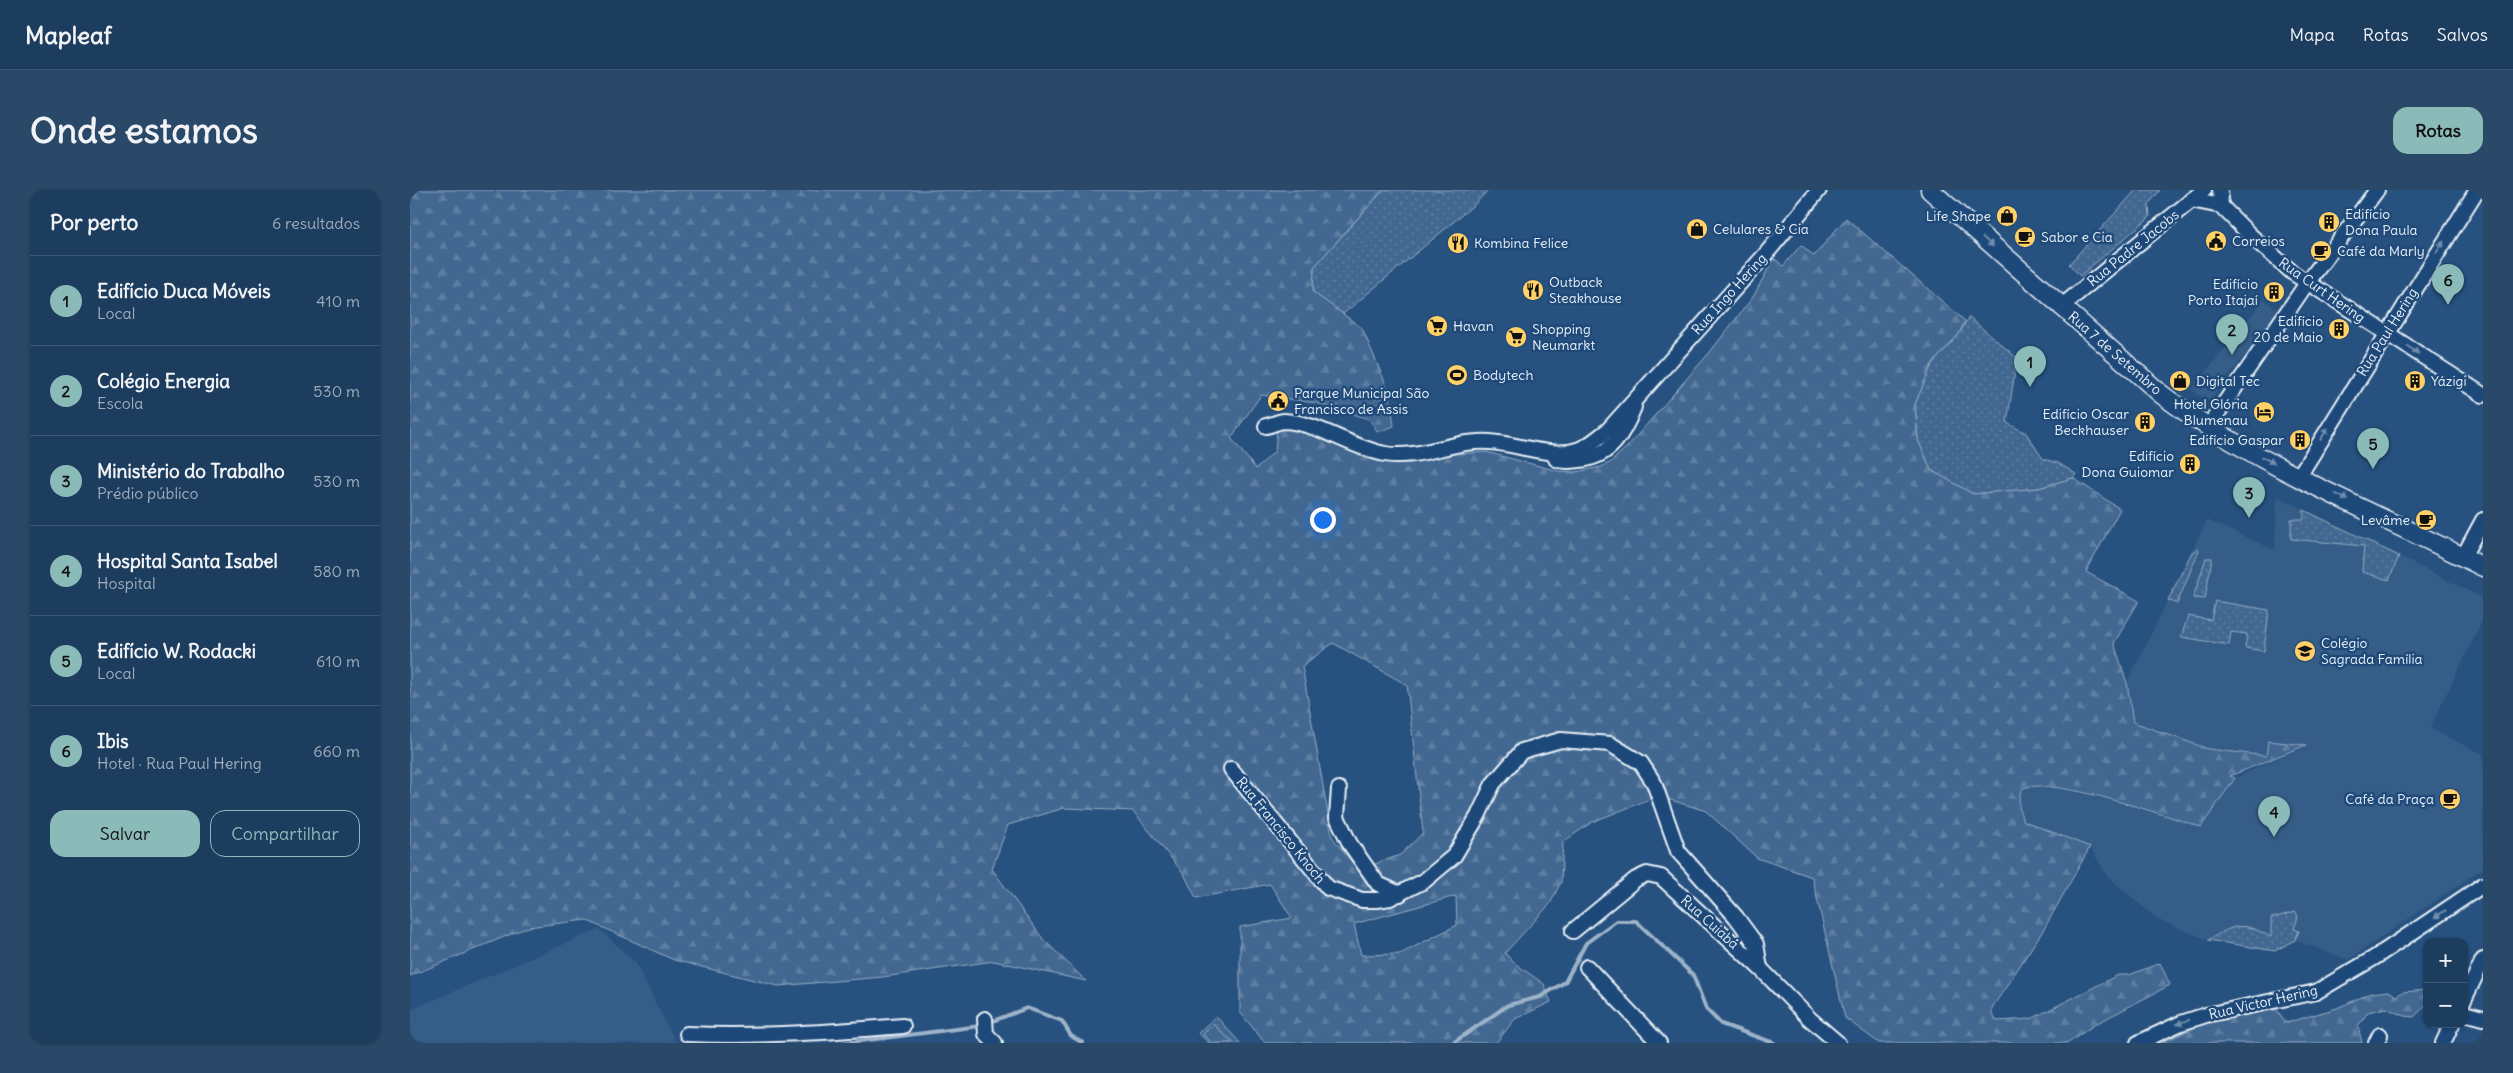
<!DOCTYPE html>
<html lang="pt">
<head>
<meta charset="utf-8">
<style>
	:root { --surface:#1d3d5f; --page:#2a4868; --text:#f1f3f6; --muted:#a0aebd; --line:#3b5674; --accent:#8bbbb9 }
	body { margin:0; font-family:Delius,sans-serif; background:var(--page); color:var(--text) }
	.controls { position:absolute; right:15px; bottom:15px; display:grid; overflow:hidden; border-radius:10px; box-shadow:0 1px 4px #0004 }
	.controls button { width:45px; height:45px; display:grid; place-items:center; padding:0; border:0; border-bottom:1px solid var(--line); background:var(--surface); color:var(--text); font:25px sans-serif }
	.you { position:absolute; left:912px; top:329px; width:18px; height:18px; margin:-12px; border:4px solid #fff; border-radius:50%; background:#1a73e8; box-shadow:0 0 0 8px #1a73e833 }
	.badge { display:grid; place-items:center; width:32px; height:32px; border-radius:50%; background:var(--accent); color:#111; font-size:16px; font-weight:700 }
	.pin { position:absolute; translate:-50% -41px; filter:drop-shadow(0 1px 2px #0008) }
	.pin::after { content:''; position:absolute; top:26px; width:18px; height:15px; background:inherit; clip-path:polygon(0 0,100% 0,50% 100%) }
	.list { margin:0; padding:0; list-style:none }
	h2 { display:flex; justify-content:space-between; align-items:center; height:65px; margin:0; padding:0 20px; font-size:21px }
	h2 small { font-size:16px; font-weight:400; color:var(--muted) }
	.list li { display:grid; grid-template-columns:32px 1fr auto; gap:15px; align-items:center; box-sizing:border-box; height:90px; padding:0 20px; border-top:1px solid var(--line) }
	.list b { display:block; font-size:19px; white-space:nowrap }
	.list p { margin:0; font-size:16px; white-space:nowrap; color:var(--muted) }
	.list em { font-size:16px; font-style:normal; color:var(--muted) }
	.actions { display:flex; gap:10px; padding:15px 20px }
	.actions a { flex:1; padding:11px 0; border:1px solid var(--accent); border-radius:15px; text-align:center; font-size:18px; color:var(--accent) }
	.actions .main { background:var(--accent); color:#111 }
	.map { position:relative; flex:none; width:2073px; height:853px; overflow:hidden; border-radius:15px }
	header { display:flex; align-items:center; gap:30px; box-sizing:border-box; height:70px; padding:0 25px; background:var(--surface); border-bottom:1px solid var(--line) }
	header strong { font-size:24px }
	nav { display:flex; gap:28px; margin-inline-start:auto; font-size:18px }
	.intro { display:flex; align-items:center; justify-content:space-between; box-sizing:border-box; height:120px; padding:0 30px }
	h1 { margin:0; font-size:35px }
	.button { padding:12px 22px; border-radius:15px; background:var(--accent); color:#111; font-size:18px; font-weight:700 }
	main { display:flex; gap:30px; padding:0 30px }
	aside { flex:1; background:var(--surface); border-radius:15px; box-shadow:0 1px 4px #0004 }
	.map>svg:first-child { display:block }
	.built { fill:#355d88 }
	.grass { fill:url(#grass-dots); stroke:#96acc4 }
	.forest { fill:url(#forest-firs); stroke:#96acc4; fill-rule:evenodd }
	.park { fill:url(#park-crowns); stroke:#96acc4 }
	.pitch { fill:#436891; stroke:#96acc4 }
	.lines { fill:none; stroke-linecap:round; stroke-linejoin:round }
	.stream { stroke:#9db3c9; stroke-width:4 }
	.minor-casing { stroke:#e8f1f8; stroke-width:18 }
	.major-casing { stroke:#e8f1f8; stroke-width:21 }
	.minor { stroke:#1f4a7a; stroke-width:14 }
	.major { stroke:#1f4a7a; stroke-width:18 }
	.oneway { fill:#6f8dac }
	.labels { text-anchor:middle; dominant-baseline:central; stroke-width:5; stroke-linejoin:round; paint-order:stroke }
	.poi-label { font-size:14px; fill:#e8f1f8; stroke:#1f4a7a; text-anchor:start }
	.street-label { font-size:14px; fill:#e8f1f8; stroke:#1f4a7a }
</style>
</head>
<body>
<header>
<strong>Mapleaf</strong>
<nav><a>Mapa</a><a>Rotas</a><a>Salvos</a></nav>
</header>
<div class="intro"><h1>Onde estamos</h1><a class="button">Rotas</a></div>
<main>
<aside>
<h2>Por perto<small>6 resultados</small></h2>
<ul class="list">
<li><span class="badge">1</span><div><b>Edifício Duca Móveis</b><p>Local</p></div><em>410 m</em></li>
<li><span class="badge">2</span><div><b>Colégio Energia</b><p>Escola</p></div><em>530 m</em></li>
<li><span class="badge">3</span><div><b>Ministério do Trabalho</b><p>Prédio público</p></div><em>530 m</em></li>
<li><span class="badge">4</span><div><b>Hospital Santa Isabel</b><p>Hospital</p></div><em>580 m</em></li>
<li><span class="badge">5</span><div><b>Edifício W. Rodacki</b><p>Local</p></div><em>610 m</em></li>
<li><span class="badge">6</span><div><b>Ibis</b><p>Hotel · Rua Paul Hering</p></div><em>660 m</em></li>
</ul>
<div class="actions"><a class="main">Salvar</a><a>Compartilhar</a></div>
</aside>
<div class="map">
<svg width="2073" height="853" viewBox="0 0 2073 853">
	<defs>
		<pattern id="grass-dots" width="8" height="8" patternUnits="userSpaceOnUse" patternTransform="scale(1.25)"><rect width="8" height="8" fill="#436891"/><path d="M2 2h.1M6 6h.1" fill="none" stroke="#5e7ea1" stroke-width="1.8" stroke-linecap="round"/></pattern>
		<pattern id="forest-firs" width="22" height="20" patternUnits="userSpaceOnUse" patternTransform="scale(1.25)"><rect width="22" height="20" fill="#436891"/><path d="M5 1l3.5 6h-7zM16 11l3.5 6h-7z" fill="#5e7ea1"/></pattern>
		<pattern id="park-crowns" width="20" height="18" patternUnits="userSpaceOnUse" patternTransform="scale(1.25)"><rect width="20" height="18" fill="#436891"/><path d="M2 6a3 3 0 1 1 6 0M12 15a3 3 0 1 1 6 0" fill="none" stroke="#5e7ea1"/></pattern>
	</defs>
	<rect width="100%" height="100%" fill="#27517f"/>
	<filter id="ink" filterUnits="userSpaceOnUse"><feTurbulence type="fractalNoise" baseFrequency=".02" numOctaves="2"/><feDisplacementMap in="SourceGraphic" scale="10" xChannelSelector="R" yChannelSelector="G"/><feConvolveMatrix kernelMatrix="1 2 1 2 8 2 1 2 1" color-interpolation-filters="sRGB"/></filter>
	<g filter="url(#ink)">
		<g class="built">
			<polygon points="1854,109 1869,121 1801,209 1795,210 1782,200"/>
			<polygon points="1867,306 2073,408 2073,429 2020,538 2073,564 2073,678 1938,770 1885,750 1865,761 1798,750 1748,730 1697,686 1680,657 1614,631 1611,627 1608,605 1613,598 1632,595 1713,613 1791,637 1825,588 1895,556 1856,566 1798,559 1723,532 1717,493 1797,330 1865,360"/>
			<polygon points="189,739 225,772 266,853 0,853 0,820"/>
		</g>
		<g class="grass">
			<polygon points="973,0 1078,0 1065,14 933,124 903,102 904,77"/>
			<polygon points="1726,0 1750,0 1739,14 1740,27 1670,86 1659,74"/>
			<polygon points="1559,127 1607,168 1597,233 1616,243 1633,269 1648,273 1666,284 1663,288 1629,298 1563,304 1521,280 1508,250 1505,214 1522,174 1549,144"/>
			<polygon points="1894,320 1989,366 1979,390 1952,382 1954,356 1881,349 1881,329 1894,329"/>
			<polygon points="1788,359 1789,360 1767,414 1758,410 1782,362"/>
			<polygon points="1796,368 1802,368 1795,409 1783,408"/>
			<polygon points="1805,411 1859,420 1854,461 1835,458 1837,444 1821,442 1819,455 1771,447 1778,426 1801,430"/>
			<path d="M1886 722 1888 727 1884 739 1889 741 1885 750 1865 761 1798 750C1826 734 1831 731 1861 747V728Z"/>
		</g>
		<g class="forest">
			<path d="M0 0H973L904 77 903 102 952 138 975 192 981 213 984 236 968 242 959 229 906 213 851 205 821 248 846 279 865 261 867 238 890 239 976 271 1016 270 1033 265 1076 262 1148 281 1166 282 1191 277 1201 272 1218 256 1300 162 1343 107 1364 68 1373 76 1391 55 1404 66 1436 28 1555 131 1549 144 1522 174 1505 214 1508 250 1521 280 1563 304 1629 298 1663 288 1710 319 1676 382 1729 411 1704 453 1717 493 1723 532 1798 559 1856 566 1858 551 1896 555 1820 586 1825 588 1791 637C1757 626 1643 587 1613 598 1607 607 1608 622 1614 631L1680 657 1634 739 1582 818V825L1587 831 1621 829 1708 785H1719L1750 773 1760 795 1684 835 1658 853H1469L1435 828 1402 687 1347 668 1296 621 1248 606 1182 632 1153 652 1151 692 1140 714 1095 763 1103 772 1134 794 1141 812 1105 829 1086 853H855L830 822V737L882 728 860 694 786 708 774 684 723 621 654 618 598 635 582 679 633 749 676 791 584 771 473 787 368 796 264 770 176 730 118 737 0 786ZM923 453 997 495 1013 643 990 665 948 680 922 647 892 476ZM1046 706 1047 735 990 764 951 765 944 734Z"/>
			<polygon points="2017,800 2017,814 2004,827 1995,826 1976,818 1958,822 1948,836 1952,853 1751,853 1806,828 1865,817 1876,833 1927,818 1961,803 1979,801 1986,806 1993,802"/>
		</g>
		<polygon class="park" points="806,826 830,853 799,853 788,843"/>
		<polygon class="pitch" points="803,834 822,852 821,853 802,853 793,844"/>
		<g class="lines">
			<g class="stream">
				<polyline points="434,853 570,836 617,818 652,831 661,846 673,853"/>
				<polyline points="1043,853 1098,815 1130,807 1155,792 1176,753 1206,731 1226,731 1283,785 1296,819 1311,834 1364,853"/>
			</g>
			<g class="minor-casing">
				<g id="minor">
					<polyline points="1810,0 1811,16"/>
					<polyline points="1781,10 1811,16 1841,46 1883,83 2073,205"/>
					<polyline points="1652,116 1794,0"/>
					<path d="M856 236C862 235 869 231 874 231 910 233 941 258 975 264 1011 270 1045 249 1080 252 1107 254 1131 265 1159 262 1175 260 1186 249 1198 240L1355 65 1409 0"/>
					<polyline points="1798,237 1897,93 1967,0"/>
					<path d="M1146 269C1153 272 1161 271 1169 270 1201 267 1213 244 1224 217"/>
					<polyline points="1889,286 2067,0"/>
					<polyline points="2053,367 2073,330"/>
					<polyline points="821,579 918,698 952,710 967,710 980,708 1014,691 1044,666 1068,626 1083,594 1112,561 1151,550 1200,554 1231,573 1244,593 1268,661 1326,727 1346,754 1350,778"/>
					<polyline points="929,599 927,627 940,654 968,694 990,704"/>
					<polyline points="1163,741 1226,689 1237,684 1251,687 1350,778 1400,829 1428,853"/>
					<polyline points="1177,777 1249,853"/>
					<polyline points="2054,810 2073,770"/>
					<polyline points="2054,823 2073,828"/>
					<polyline points="575,829 576,844 585,853"/>
					<path d="M277 844C350 847 421 842 493 836"/>
					<polyline points="1728,853 1771,833 1796,825 1906,802 1964,768 2073,695"/>
					<polyline points="1966,853 1970,845"/>
					<polyline points="2033,853 2042,834"/>
				</g>
			</g>
			<g class="major-casing">
				<path id="major" d="M1520 0 1751 204C1846 276 1967 323 2073 377"/>
			</g>
			<use href="#minor" class="minor"/>
			<use href="#major" class="major"/>
		</g>
		<defs><path id="oneway-solid" d="M-6-.8H1V-3.2L6.5 0L1 3.2V.8H-6Z" transform="scale(1.25)"/></defs>
		<g class="oneway">
			<use href="#oneway-solid" transform="translate(1578 52) rotate(41)"/>
			<use href="#oneway-solid" transform="translate(2030 57) rotate(-57)"/>
			<use href="#oneway-solid" transform="translate(2003 160) rotate(33)"/>
			<use href="#oneway-solid" transform="translate(1914 244) rotate(-58)"/>
			<use href="#oneway-solid" transform="translate(1858 270) rotate(28)"/>
			<use href="#oneway-solid" transform="translate(1932 307) rotate(26)"/>
			<use href="#oneway-solid" transform="translate(2030 724) rotate(146)"/>
			<use href="#oneway-solid" transform="translate(1773 832) rotate(160)"/>
		</g>
	</g>
	<defs>
		<g id="shop-disc" transform="scale(1.125)"><circle r="9.5" fill="#ffd166" stroke="#1f4a7a"/><path d="M-5-2.5h2.3a2.7 3.5 0 0 1 5.4 0H5L5.5 6h-11ZM-1.5-2.5h3a1.5 2.3 0 0 0-3 0Z" fill="#111"/></g>
		<g id="building-disc" transform="scale(1.125)"><circle r="9.5" fill="#ffd166" stroke="#1f4a7a"/><path d="M-4-6H4V6H1V3H-1V6H-4ZM-2.5-4.3h1.7v1.8h-1.7ZM.8-4.3h1.7v1.8H.8ZM-2.5-1h1.7V.8h-1.7ZM.8-1h1.7V.8H.8Z" fill="#111"/></g>
		<g id="cafe-disc" transform="scale(1.125)"><circle r="9.5" fill="#ffd166" stroke="#1f4a7a"/><path d="M-5.5-4.5H6V0H3Q3 3.5 0 3.5H-2.5Q-5.5 3.5-5.5 0ZM3-3.2v2h1.7v-2ZM-6 4.5H4V6H-6Z" fill="#111"/></g>
		<g id="civic-disc" transform="scale(1.125)"><circle r="9.5" fill="#ffd166" stroke="#1f4a7a"/><path d="M-.6-6.5H3V-4.5H.6V-3L4-1V1h2V6H-6V1h2V-1L-.6-3ZM-1.2 2.5V6h2.4V2.5Z" fill="#111"/></g>
		<g id="restaurant-disc" transform="scale(1.125)"><circle r="9.5" fill="#ffd166" stroke="#1f4a7a"/><path d="M-5-6h1v4h1v-4h1v4h1v-4h1v5L-1.5 .5V6h-2V.5L-5-1ZM5-6V6H3V1.5H1.5Q1.5-4 5-6Z" fill="#111"/></g>
		<g id="supermarket-disc" transform="scale(1.125)"><circle r="9.5" fill="#ffd166" stroke="#1f4a7a"/><path d="M-6-5.5h2.5l.6 2H6L4.5 2H-2.5L-4.4-4H-6ZM-1.5 3.2a1.3 1.3 0 1 0 .1 0ZM3 3.2a1.3 1.3 0 1 0 .1 0Z" fill="#111"/></g>
		<g id="stadium-disc" transform="scale(1.125)"><circle r="9.5" fill="#ffd166" stroke="#1f4a7a"/><path d="M0-5a6.5 5 0 1 0 0 10a6.5 5 0 1 0 0-10ZM-3.5-1.8h7v3.6h-7Z" fill="#111"/></g>
		<g id="hotel-disc" transform="scale(1.125)"><circle r="9.5" fill="#ffd166" stroke="#1f4a7a"/><path d="M-6-4.5h1.5V1H6V5H4.5V3h-9V5H-6ZM-4 0a1.8 1.8 0 1 1 3.6 0ZM.5 0V-2.5h3Q6-2.5 6 0Z" fill="#111"/></g>
		<g id="school-disc" transform="scale(1.125)"><circle r="9.5" fill="#ffd166" stroke="#1f4a7a"/><path d="M0-5L7-2L0 1L-7-2ZM-4 1L0 2.5L4 1V4Q0 6-4 4Z" fill="#111"/></g>
	</defs>
	<g fill-rule="evenodd">
		<use href="#shop-disc" x="1597" y="26"/>
		<use href="#building-disc" x="1919" y="32"/>
		<use href="#shop-disc" x="1287" y="39"/>
		<use href="#cafe-disc" x="1615" y="47"/>
		<use href="#civic-disc" x="1806" y="51"/>
		<use href="#restaurant-disc" x="1048" y="53"/>
		<use href="#cafe-disc" x="1911" y="61"/>
		<use href="#restaurant-disc" x="1123" y="100"/>
		<use href="#building-disc" x="1864" y="102"/>
		<use href="#supermarket-disc" x="1027" y="136"/>
		<use href="#building-disc" x="1929" y="139"/>
		<use href="#supermarket-disc" x="1106" y="147"/>
		<use href="#stadium-disc" x="1047" y="185"/>
		<use href="#shop-disc" x="1770" y="191"/>
		<use href="#building-disc" x="2005" y="191"/>
		<use href="#civic-disc" x="868" y="211"/>
		<use href="#hotel-disc" x="1854" y="222"/>
		<use href="#building-disc" x="1735" y="232"/>
		<use href="#building-disc" x="1890" y="250"/>
		<use href="#building-disc" x="1780" y="274"/>
		<use href="#cafe-disc" x="2016" y="330"/>
		<use href="#school-disc" x="1895" y="461"/>
		<use href="#cafe-disc" x="2040" y="609"/>
	</g>
	<g class="labels">
		<g class="poi-label">
			<text x="1935" y="24">Edifício<tspan x="1935" dy="16">Dona Paula</tspan></text>
			<text x="1581" y="26" text-anchor="end">Life Shape</text>
			<text x="1303" y="39">Celulares &amp; Cia</text>
			<text x="1631" y="47">Sabor e Cia</text>
			<text x="1822" y="51">Correios</text>
			<text x="1064" y="53">Kombina Felice</text>
			<text x="1927" y="61">Café da Marly</text>
			<text x="1139" y="92">Outback<tspan x="1139" dy="16">Steakhouse</tspan></text>
			<text x="1848" y="94" text-anchor="end">Edifício<tspan x="1848" dy="16">Porto Itajaí</tspan></text>
			<text x="1913" y="131" text-anchor="end">Edifício<tspan x="1913" dy="16">20 de Maio</tspan></text>
			<text x="1043" y="136">Havan</text>
			<text x="1122" y="139">Shopping<tspan x="1122" dy="16">Neumarkt</tspan></text>
			<text x="1063" y="185">Bodytech</text>
			<text x="1786" y="191">Digital Tec</text>
			<text x="2021" y="191">Yázigi</text>
			<text x="884" y="203">Parque Municipal São<tspan x="884" dy="16">Francisco de Assis</tspan></text>
			<text x="1838" y="214" text-anchor="end">Hotel Glória<tspan x="1838" dy="16">Blumenau</tspan></text>
			<text x="1719" y="224" text-anchor="end">Edifício Oscar<tspan x="1719" dy="16">Beckhauser</tspan></text>
			<text x="1874" y="250" text-anchor="end">Edifício Gaspar</text>
			<text x="1764" y="266" text-anchor="end">Edifício<tspan x="1764" dy="16">Dona Guiomar</tspan></text>
			<text x="2000" y="330" text-anchor="end">Levâme</text>
			<text x="1911" y="453">Colégio<tspan x="1911" dy="16">Sagrada Família</tspan></text>
			<text x="2024" y="609" text-anchor="end">Café da Praça</text>
		</g>
		<g class="street-label">
			<text transform="translate(1723 58) rotate(-39)">Rua Padre Jacobs</text>
			<text transform="translate(1912 100) rotate(35)">Rua Curt Hering</text>
			<text transform="translate(1319 104) rotate(-48)">Rua Ingo Hering</text>
			<text transform="translate(1977 142) rotate(-58)">Rua Paul Hering</text>
			<text transform="translate(1705 163) rotate(41)">Rua 7 de Setembro</text>
			<text transform="translate(871 640) rotate(51)">Rua Francisco Knoch</text>
			<text transform="translate(1300 732) rotate(42)">Rua Cuiabá</text>
			<text transform="translate(1853 812) rotate(-13)">Rua Victor Hering</text>
		</g>
	</g>
</svg>
<div class="controls">
<button>+</button>
<button>−</button>
</div>
<div class="you"></div>
<div class="pin badge" style="left:1620px;top:197px">1</div>
<div class="pin badge" style="left:1822px;top:165px">2</div>
<div class="pin badge" style="left:1839px;top:328px">3</div>
<div class="pin badge" style="left:1864px;top:647px">4</div>
<div class="pin badge" style="left:1963px;top:279px">5</div>
<div class="pin badge" style="left:2038px;top:115px">6</div>
</div>
</main>
</body>
</html>
